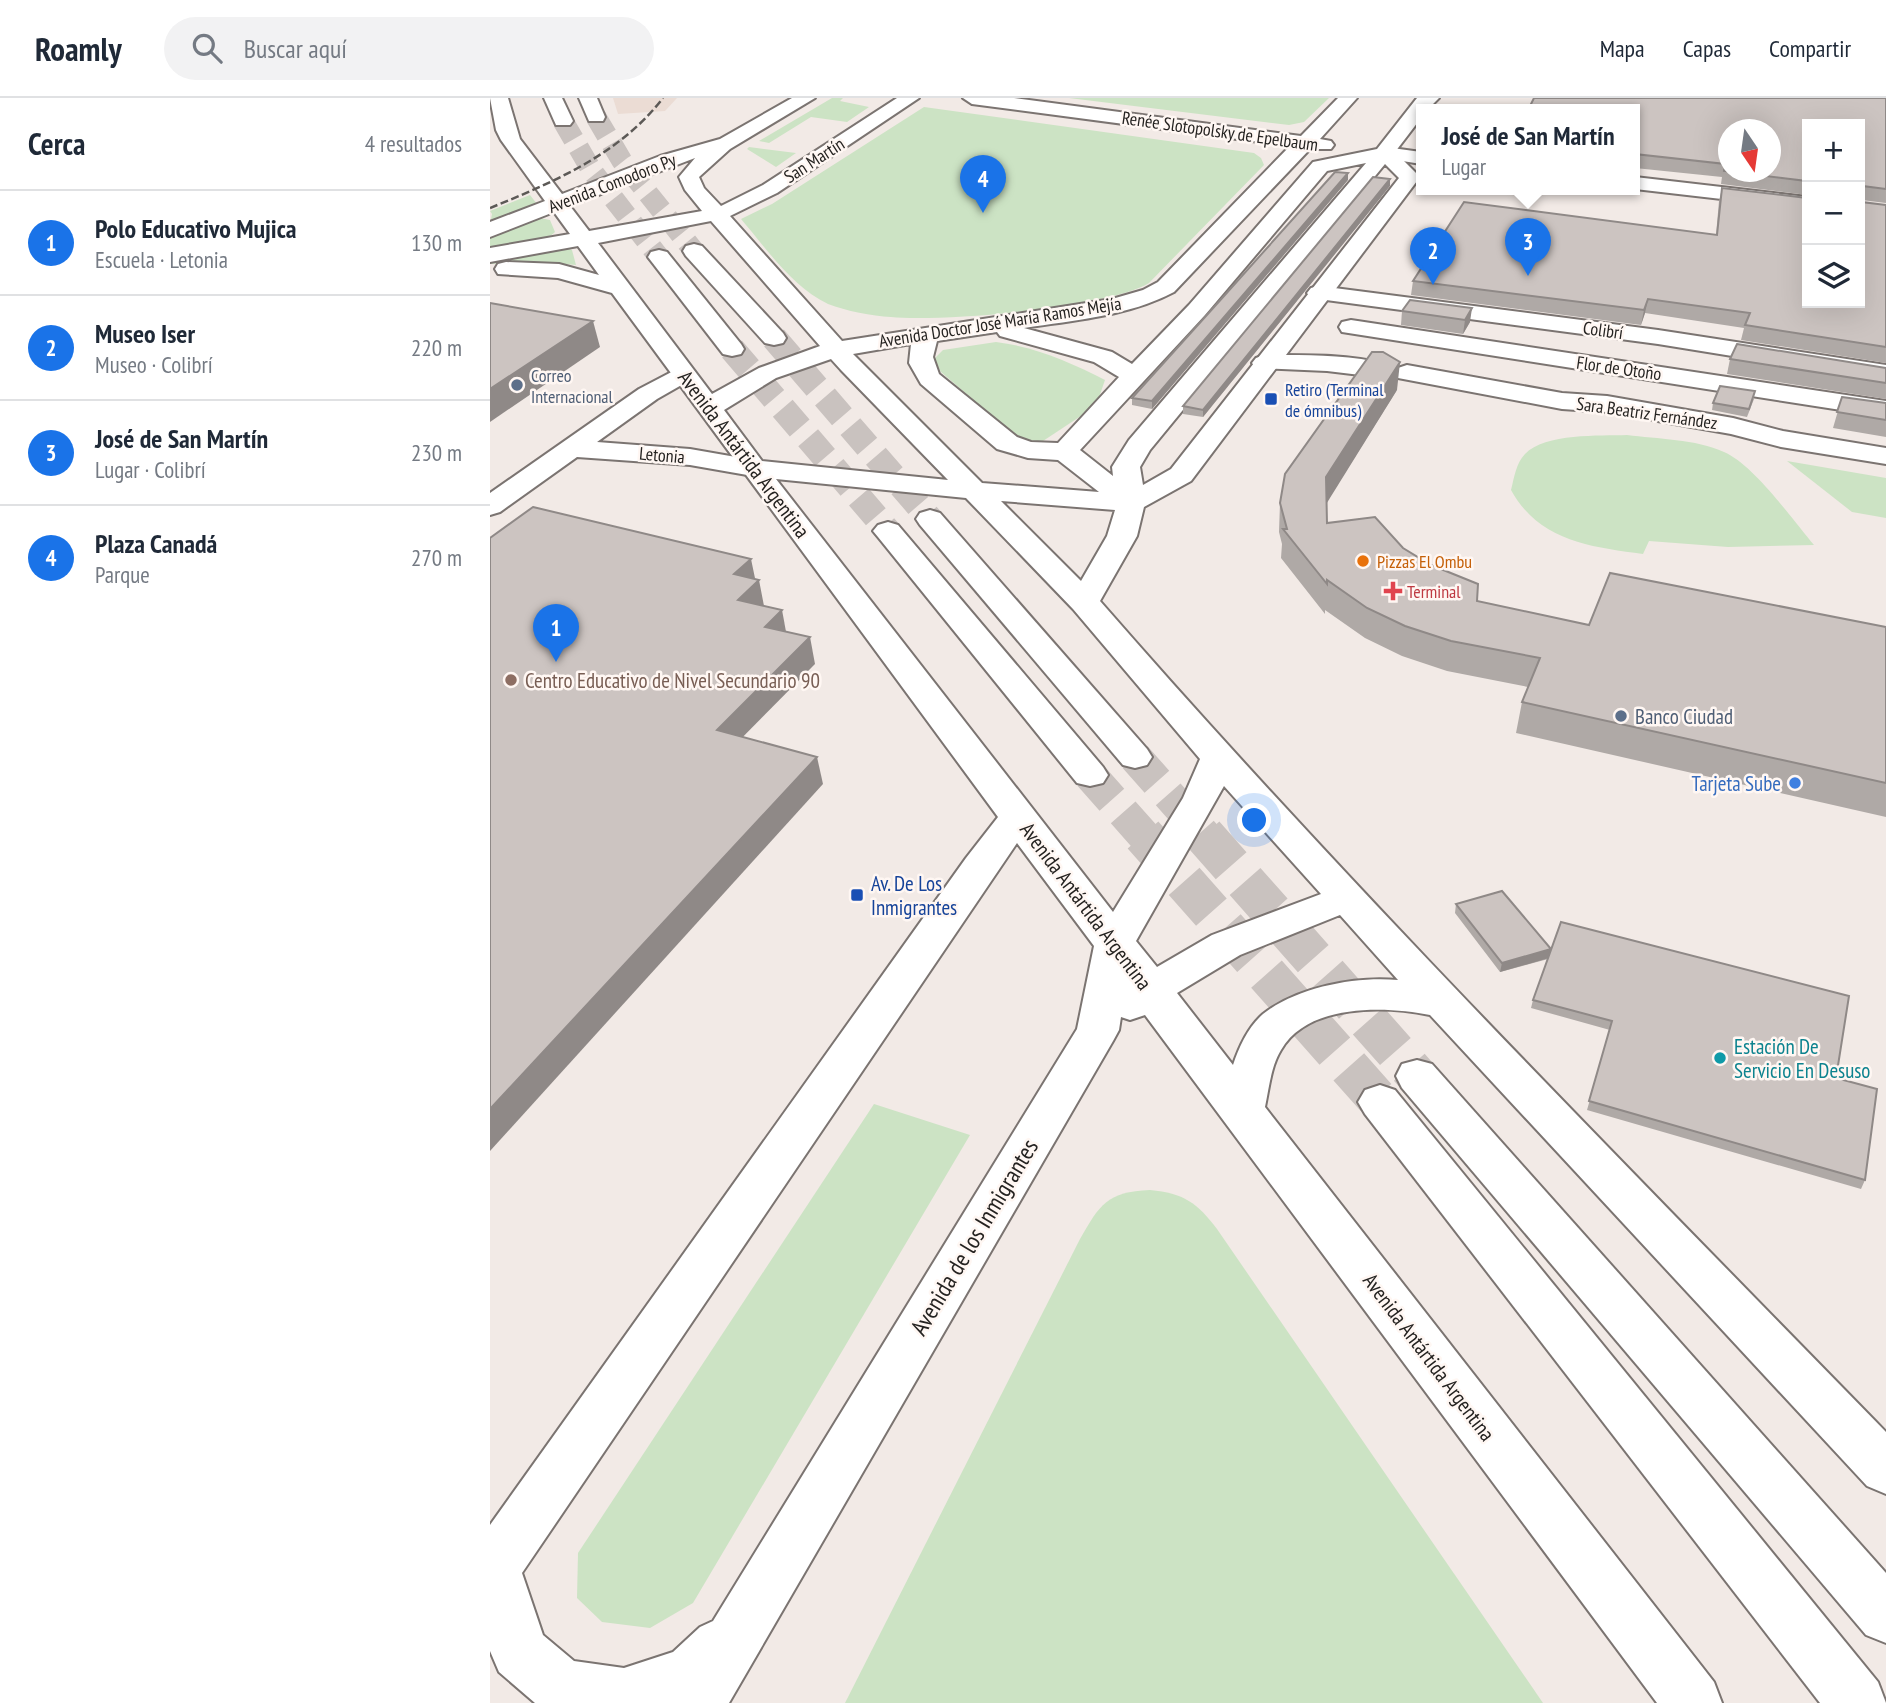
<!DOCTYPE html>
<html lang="es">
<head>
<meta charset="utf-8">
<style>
	:root { --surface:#fff; --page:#f2f2f3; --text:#1f2937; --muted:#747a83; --line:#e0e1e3; --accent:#1a73e8 }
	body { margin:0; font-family:"PT Sans Narrow",sans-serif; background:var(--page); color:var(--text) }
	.controls { position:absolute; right:21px; top:21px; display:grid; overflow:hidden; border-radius:0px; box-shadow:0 7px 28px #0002 }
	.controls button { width:63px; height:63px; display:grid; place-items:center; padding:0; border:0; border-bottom:2px solid var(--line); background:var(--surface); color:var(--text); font:35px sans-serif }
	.compass { position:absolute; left:1228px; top:21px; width:63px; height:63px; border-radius:50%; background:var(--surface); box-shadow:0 7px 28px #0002; rotate:167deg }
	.you { position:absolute; left:765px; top:723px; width:24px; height:24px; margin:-18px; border:5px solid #fff; border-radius:50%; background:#1a73e8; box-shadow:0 0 0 10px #1a73e833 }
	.badge { display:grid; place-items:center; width:46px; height:46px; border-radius:50%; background:var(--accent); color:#fff; font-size:23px; font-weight:700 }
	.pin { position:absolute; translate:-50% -58px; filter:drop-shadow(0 2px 4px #0008) }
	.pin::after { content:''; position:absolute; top:37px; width:24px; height:21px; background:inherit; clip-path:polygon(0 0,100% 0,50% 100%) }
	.popup { position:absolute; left:926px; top:6px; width:224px; height:91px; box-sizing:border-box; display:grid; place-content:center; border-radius:0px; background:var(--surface); filter:drop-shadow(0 2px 5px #0005); font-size:23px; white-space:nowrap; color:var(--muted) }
	.popup b { font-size:26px; color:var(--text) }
	.popup::after { content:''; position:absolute; left:50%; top:100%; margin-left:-14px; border:14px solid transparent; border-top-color:var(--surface) }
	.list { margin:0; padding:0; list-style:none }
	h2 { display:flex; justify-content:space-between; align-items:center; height:91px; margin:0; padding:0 28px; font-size:30px }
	h2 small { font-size:23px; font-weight:400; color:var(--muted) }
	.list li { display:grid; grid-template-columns:46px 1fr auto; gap:21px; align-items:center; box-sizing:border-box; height:105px; padding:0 28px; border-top:2px solid var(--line) }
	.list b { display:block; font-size:26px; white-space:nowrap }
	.list p { margin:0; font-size:23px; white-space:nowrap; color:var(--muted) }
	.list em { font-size:23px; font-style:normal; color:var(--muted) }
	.icon { flex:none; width:38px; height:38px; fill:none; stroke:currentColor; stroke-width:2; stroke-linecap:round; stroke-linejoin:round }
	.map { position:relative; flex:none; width:1396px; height:1605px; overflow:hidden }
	header { display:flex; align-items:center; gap:42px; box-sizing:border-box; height:98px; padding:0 35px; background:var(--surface); border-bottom:2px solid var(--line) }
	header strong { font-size:33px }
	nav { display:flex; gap:38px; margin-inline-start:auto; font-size:24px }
	.search { width:490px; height:63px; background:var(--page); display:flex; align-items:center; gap:18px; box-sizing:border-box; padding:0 24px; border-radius:38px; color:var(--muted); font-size:26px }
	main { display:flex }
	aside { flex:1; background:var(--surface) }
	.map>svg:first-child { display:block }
	.built { fill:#ebdcd4 }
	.green { fill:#cce3c4 }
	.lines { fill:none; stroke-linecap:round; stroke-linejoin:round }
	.motorway-tunnel-far3 { stroke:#c9c2bf; stroke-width:21; stroke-dasharray:21 10; stroke-linecap:butt }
	.motorway-tunnel-far2 { stroke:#c9c2bf; stroke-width:26; stroke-dasharray:26 13; stroke-linecap:butt }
	.motorway-tunnel-far1 { stroke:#c9c2bf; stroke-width:33; stroke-dasharray:33 17; stroke-linecap:butt }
	.motorway-tunnel { stroke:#c9c2bf; stroke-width:41; stroke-dasharray:41 21; stroke-linecap:butt }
	.minor-casing { stroke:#7b7471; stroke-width:4 }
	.tertiary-casing { stroke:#7b7471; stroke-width:4 }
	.secondary-casing { stroke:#7b7471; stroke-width:4 }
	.motorway-casing { stroke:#7b7471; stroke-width:4 }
	.minor { fill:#fff; fill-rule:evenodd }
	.tertiary { fill:#fff; fill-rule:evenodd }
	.secondary { fill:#fff; fill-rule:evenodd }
	.motorway { fill:#fff; fill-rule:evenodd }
	.rail { stroke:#5c5956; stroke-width:2.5; stroke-dasharray:8 3.5; stroke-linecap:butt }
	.wall { fill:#afa9a6 }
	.shaded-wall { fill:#8f8987 }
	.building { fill:#ccc4c1; stroke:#8f8987; stroke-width:2; fill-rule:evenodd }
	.service-dot { fill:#5c6f8a; stroke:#fff7f3; stroke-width:2.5 }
	.transit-dot { fill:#1a4fb4; stroke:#fff7f3; stroke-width:2.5 }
	.food-dot { fill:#e8710a; stroke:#fff7f3; stroke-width:2.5 }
	.health-dot { fill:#e0444e; stroke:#fff7f3; stroke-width:2.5 }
	.education-dot { fill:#8d6e63; stroke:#fff7f3; stroke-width:2.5 }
	.shop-dot { fill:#3f7fe0; stroke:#fff7f3; stroke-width:2.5 }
	.culture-dot { fill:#0f9aa8; stroke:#fff7f3; stroke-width:2.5 }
	.labels { text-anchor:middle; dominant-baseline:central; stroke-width:5; stroke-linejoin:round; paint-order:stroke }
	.far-street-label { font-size:18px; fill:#252321; stroke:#fff7f3 }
	.far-service-label { font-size:18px; fill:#4e5e75; stroke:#fff7f3; text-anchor:start }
	.far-transit-label { font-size:18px; fill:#164399; stroke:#fff7f3; text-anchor:start }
	.far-food-label { font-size:18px; fill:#c56008; stroke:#fff7f3; text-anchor:start }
	.far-health-label { font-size:18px; fill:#be3a42; stroke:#fff7f3; text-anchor:start }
	.street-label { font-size:21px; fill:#252321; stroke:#fff7f3 }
	.education-label { font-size:21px; fill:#785e54; stroke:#fff7f3; text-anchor:start }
	.service-label { font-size:21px; fill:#4e5e75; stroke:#fff7f3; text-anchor:start }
	.shop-label { font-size:21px; fill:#366cbe; stroke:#fff7f3; text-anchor:end }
	.transit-label { font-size:21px; fill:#164399; stroke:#fff7f3; text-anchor:start }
	.culture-label { font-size:21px; fill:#0d838f; stroke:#fff7f3; text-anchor:start }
	.near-street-label { font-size:24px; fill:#252321; stroke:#fff7f3 }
</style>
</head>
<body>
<header>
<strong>Roamly</strong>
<div class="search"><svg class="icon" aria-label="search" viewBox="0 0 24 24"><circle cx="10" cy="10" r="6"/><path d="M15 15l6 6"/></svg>Buscar aquí</div>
<nav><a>Mapa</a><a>Capas</a><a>Compartir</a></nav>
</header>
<main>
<aside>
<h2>Cerca<small>4 resultados</small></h2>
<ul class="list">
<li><span class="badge">1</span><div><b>Polo Educativo Mujica</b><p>Escuela · Letonia</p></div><em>130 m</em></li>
<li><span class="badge">2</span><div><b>Museo Iser</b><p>Museo · Colibrí</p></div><em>220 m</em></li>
<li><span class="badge">3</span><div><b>José de San Martín</b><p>Lugar · Colibrí</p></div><em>230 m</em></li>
<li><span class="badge">4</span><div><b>Plaza Canadá</b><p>Parque</p></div><em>270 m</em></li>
</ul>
</aside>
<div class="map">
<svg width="1396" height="1605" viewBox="0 0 1396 1605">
	<rect width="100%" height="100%" fill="#f2eae6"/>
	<polygon class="built" points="123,0 187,0 175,13 128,16"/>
	<g class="green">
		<polygon points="342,0 353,0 350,3 379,9 357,24 321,19 279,45 269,43"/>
		<polygon points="579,0 839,0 814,24 799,27"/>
		<path d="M434 9 764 55 771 60 774 67 659 185C618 210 452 224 401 219 382 218 356 213 338 206 302 189 276 150 251 121L282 106Z"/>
		<polygon points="259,49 306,55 286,69 257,51"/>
		<polygon points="40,97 47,106 0,126 2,116 0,113"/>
		<path d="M50 120 60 122 65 134C52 148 19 147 0 151V137Z"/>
		<polygon points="76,150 82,152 86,167 51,164 0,166 0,163"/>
		<path d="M506 244C546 249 580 264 615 282L606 308 553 343 533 345 451 274 444 261 453 252Z"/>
		<path d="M1137 337C1167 341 1206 341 1234 354 1264 367 1302 421 1324 447L1238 449 1159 443 1153 456C1100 449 1049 443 1021 392 1024 380 1026 365 1035 356 1055 335 1110 338 1137 337Z"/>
		<polygon points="1297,363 1396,380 1396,420 1362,414"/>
		<polygon points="384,1006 480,1037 203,1505 160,1530 112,1524 87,1500 88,1455"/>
		<path d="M660 1092C694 1095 707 1105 727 1131L1053 1605H355L590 1141C610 1106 617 1094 660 1092Z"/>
	</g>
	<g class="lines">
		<g class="motorway-tunnel-far3">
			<polyline points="106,19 132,63 204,153"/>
			<polyline points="73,23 102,73 169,159"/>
		</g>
		<g class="motorway-tunnel-far2">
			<polyline points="284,240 440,421"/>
			<polyline points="242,251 398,433"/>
		</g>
		<g class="motorway-tunnel-far1">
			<polyline points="645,659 716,739"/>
			<polyline points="600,677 655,739"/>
		</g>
		<g class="motorway-tunnel">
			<polyline points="653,737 890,1004"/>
			<polyline points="714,737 927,978"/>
		</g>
		<g class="minor-casing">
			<g id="minor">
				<polygon points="829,188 1168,232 1396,267 1396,283 1168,246 821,200 817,195 821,190"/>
				<polygon points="861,222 1396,303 1396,319 852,234 849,229 852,224"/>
				<path d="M775 257C815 257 857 256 896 266L900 271 896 276 887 279 837 273 766 270 762 265 766 260Z"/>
				<polygon points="917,267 1072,295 1117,298 1243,320 1293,333 1396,350 1396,366 1291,349 1241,336 1117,314 1072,311 908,280 904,275 908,270"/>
				<polygon points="193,268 202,271 206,276 202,281 167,301 107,344 200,351 263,362 273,364 277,370 273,376 263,378 200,367 87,359 10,414 0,417 0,395 149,291"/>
			</g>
		</g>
		<g class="tertiary-casing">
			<g id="tertiary">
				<polygon points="895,49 931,54 931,66 888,59 885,55 888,51"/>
				<polygon points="1145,79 1317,99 1317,111 1145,91"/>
			</g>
		</g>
		<g class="secondary-casing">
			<path id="secondary" d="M0 0H18L30 41 72 96 170 58 230 41 302 0H325L240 51 209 79 214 90 231 108 273 87 407 0H429L287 95 240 118 352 243 622 201 653 192 668 184 800 48 482 6 473 0H524L811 38 848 0H867L830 41 841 43 844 47 841 51H820L684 194C639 218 585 222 534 230L622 254 642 266 699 207 823 64 887 51 927 0H949L937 12H931V20L905 54 930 79 701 383 654 409 647 438 610 503C861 791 1130 1061 1396 1334V1396L1377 1388 940 917C896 908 818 905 791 952 781 968 779 990 775 1009L1224 1584 1232 1605H1167L655 917 640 922 631 919 629 932 623 943 239 1605H45L9 1574 0 1553V1427L476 760 508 719 122 195 68 180 8 176 5 171 8 166 16 164 69 166 109 177 88 148 0 164V150L80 136 64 114 0 139V124L55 103 11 42 6 32ZM205 60 189 79 195 92 212 113 99 133 80 108ZM876 65 639 342 622 369 623 378 590 352 715 217 837 73ZM895 66 909 80 681 371 653 387 650 369 660 352ZM221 123 330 248 269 270 222 296 108 145ZM507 234 510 238 604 264 629 279 568 345 541 344 527 339 449 276 443 259 447 243ZM421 246 419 265 431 286 507 351 538 360 568 362 609 394 492 385 363 256ZM341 261 351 272 458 382 272 363 234 312 286 280ZM286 381 476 400 583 511 710 661 693 700 623 814ZM511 403 625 412 617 438 591 483ZM734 688 831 796 722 837 667 869 646 843ZM527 745 604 848 587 931 223 1523 210 1529 183 1554 134 1570 84 1563 53 1537 32 1475ZM850 817 908 882C866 878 807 889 773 916 758 929 749 949 743 967L687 895 750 857Z"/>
		</g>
		<g class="motorway-casing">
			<g id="motorway">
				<polygon points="54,0 72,0 83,23 80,27 66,27"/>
				<polygon points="89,0 107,0 115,19 113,23 99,23"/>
				<polygon points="204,146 212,148 293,235 296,240 293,245 284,247 275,245 196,158 193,153 196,148"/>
				<polygon points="169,152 177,154 251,246 254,251 251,256 242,258 233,256 158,159 161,154"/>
				<polygon points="440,412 450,415 657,651 662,659 657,667 645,670 633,667 430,427 426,421 430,415"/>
				<polygon points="398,424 408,427 613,669 618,677 613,685 600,688 587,685 388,439 383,433 388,427"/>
				<polygon points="927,962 942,966 1396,1475 1396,1545 1376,1537 912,990 906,978 912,966"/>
				<polygon points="890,987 905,992 1388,1584 1396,1605 1330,1605 875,1016 868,1004 875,992"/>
			</g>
		</g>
		<use href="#minor" class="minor"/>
		<use href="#tertiary" class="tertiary"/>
		<use href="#secondary" class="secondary"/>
		<use href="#motorway" class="motorway"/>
		<path class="rail" d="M0 110C64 84 130 56 173 0"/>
	</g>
	<g class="wall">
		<polygon points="1396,0 1396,105 1372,102 1372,104 1396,107 1396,265 1251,242 1254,230 1155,215 1151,227 921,197 923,183 1226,137 1229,103 1232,90 1370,205 1317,26 1317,97 1231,86 1232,79 1145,70 1145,12"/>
		<polygon points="858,82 662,311 642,307 642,300 734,198"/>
		<polygon points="900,88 713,319 693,316 693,308"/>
		<polygon points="920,202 980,224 973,236 911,227 912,213"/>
		<polygon points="1240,261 1396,270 1396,301 1237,276"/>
		<polygon points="907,292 836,405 837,425 913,450 987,503 1099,527 1396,529 1396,719 1026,635 1032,604 1038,589 957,573 912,558 875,540 835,512 835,516 791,460 792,446 789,434 790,405"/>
		<polygon points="1352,299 1396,305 1396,339 1343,330"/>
		<polygon points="1264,301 1257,319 1222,312 1223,305"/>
		<polygon points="966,806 1061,851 1346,980 1375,1082 1371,1091 1097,1012 1120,932 1041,910 1043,902 1058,861 1010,874 965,815"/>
	</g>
	<g class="shaded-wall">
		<polygon points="858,75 858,82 662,311 662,303"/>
		<polygon points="900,81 900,88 713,319 713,312"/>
		<polygon points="1158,201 1155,215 1151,227 1154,212"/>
		<polygon points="982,210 980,224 973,236 975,222"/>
		<polygon points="103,223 110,249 0,324 0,291"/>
		<polygon points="910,264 907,292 835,408 836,379"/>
		<polygon points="261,461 266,485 269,482 274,508 253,528 244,476"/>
		<polygon points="292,512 297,539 275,529"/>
		<polygon points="320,539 325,566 233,659 227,632"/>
		<polygon points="327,659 333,686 0,1053 0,1011"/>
		<polygon points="1061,851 1059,860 1010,874 1012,865"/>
	</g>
	<g class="building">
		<path d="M1044 0H1396V91L1372 88V104L1396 107V249L1255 227 1260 215 1158 201 1154 212 923 183 974 104 1227 137 1232 90 1317 100V205H1370V26H1317V83L1234 73 1235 66 1145 56V12H1038ZM1238 32H1280V74H1238Z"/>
		<polygon points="845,74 858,75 662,303 642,300 734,198"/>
		<polygon points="883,79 900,81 713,312 693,308"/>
		<polygon points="920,202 982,210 975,222 912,213"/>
		<polygon points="0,205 103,223 0,291"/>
		<polygon points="1247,246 1396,270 1396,285 1240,261"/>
		<polygon points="882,254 893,254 910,264 836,379 837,425 885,419 913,450 941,467 988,486 987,503 1099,527 1120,475 1396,529 1396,685 1032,604 1050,560 961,543 915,528 877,510 837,482 837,486 793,431 797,431 790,405 795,376"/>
		<polygon points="1230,288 1265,293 1259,311 1223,305"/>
		<polygon points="1352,299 1396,305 1396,322 1347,314"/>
		<polygon points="43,409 261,461 244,476 269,482 248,502 292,512 275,529 320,539 227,632 327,659 0,1011 0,440"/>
		<polygon points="1012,793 1061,851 1012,865 966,806"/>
		<polygon points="1071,824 1359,898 1346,980 1387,991 1375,1082 1099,1003 1122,923 1043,902"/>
	</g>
	<g class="service-dot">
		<circle cx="27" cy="287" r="7"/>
		<circle cx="1131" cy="618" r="7"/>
	</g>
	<g class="transit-dot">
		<rect x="774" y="294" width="14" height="14" rx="3.5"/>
		<rect x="360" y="790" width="14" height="14" rx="3.5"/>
	</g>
	<circle class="food-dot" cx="873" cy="463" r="7"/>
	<path class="health-dot" d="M899.5 482.5h7v7h7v7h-7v7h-7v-7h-7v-7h7z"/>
	<circle class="education-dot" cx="21" cy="582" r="7"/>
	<circle class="shop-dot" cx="1305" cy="685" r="7"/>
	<circle class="culture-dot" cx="1230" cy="960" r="7"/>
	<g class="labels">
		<g class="far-street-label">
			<text transform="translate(730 33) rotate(8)">Renée Slotopolsky de Epelbaum</text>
			<text transform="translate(324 62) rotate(-33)">San Martín</text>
			<text transform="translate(122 85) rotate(-21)">Avenida Comodoro Py</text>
			<text transform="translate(510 224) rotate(-9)">Avenida Doctor José María Ramos Mejía</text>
			<text transform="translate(1113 232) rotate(8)">Colibrí</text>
			<text transform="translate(1129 270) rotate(8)">Flor de Otoño</text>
			<text transform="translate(1157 315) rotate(8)">Sara Beatriz Fernández</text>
			<text transform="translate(172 357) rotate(5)">Letonia</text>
		</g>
		<g class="far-service-label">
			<text x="41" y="277">Correo<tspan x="41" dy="21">Internacional</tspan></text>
		</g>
		<g class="far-transit-label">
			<text x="795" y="291">Retiro (Terminal<tspan x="795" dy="21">de ómnibus)</tspan></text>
		</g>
		<g class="far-food-label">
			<text x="887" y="463">Pizzas El Ombu</text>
		</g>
		<g class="far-health-label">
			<text x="917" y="493">Terminal</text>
		</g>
		<g class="street-label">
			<text transform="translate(254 356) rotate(53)">Avenida Antártida Argentina</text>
			<text transform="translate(596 808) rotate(53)">Avenida Antártida Argentina</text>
			<text transform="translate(939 1259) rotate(53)">Avenida Antártida Argentina</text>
		</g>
		<g class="education-label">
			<text x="35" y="582">Centro Educativo de Nivel Secundario 90</text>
		</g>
		<g class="service-label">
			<text x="1145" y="618">Banco Ciudad</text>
		</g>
		<g class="shop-label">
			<text x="1291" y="685">Tarjeta Sube</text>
		</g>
		<g class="transit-label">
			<text x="381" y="785">Av. De Los<tspan x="381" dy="24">Inmigrantes</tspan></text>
		</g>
		<g class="culture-label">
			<text x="1244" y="948">Estación De<tspan x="1244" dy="24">Servicio En Desuso</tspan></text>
		</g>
		<g class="near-street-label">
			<text transform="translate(484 1139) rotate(-59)">Avenida de los Inmigrantes</text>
		</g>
	</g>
</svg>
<div class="controls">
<button>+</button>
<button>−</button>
<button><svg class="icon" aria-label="layers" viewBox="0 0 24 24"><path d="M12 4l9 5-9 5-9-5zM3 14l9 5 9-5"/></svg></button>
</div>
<svg class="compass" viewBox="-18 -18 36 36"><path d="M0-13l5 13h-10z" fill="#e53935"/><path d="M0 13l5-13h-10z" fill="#747a83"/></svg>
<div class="you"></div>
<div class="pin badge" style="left:66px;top:564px">1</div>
<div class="pin badge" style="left:943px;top:187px">2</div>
<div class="pin badge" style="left:1038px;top:178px">3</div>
<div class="popup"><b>José de San Martín</b>Lugar</div>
<div class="pin badge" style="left:493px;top:115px">4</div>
</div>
</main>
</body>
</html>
